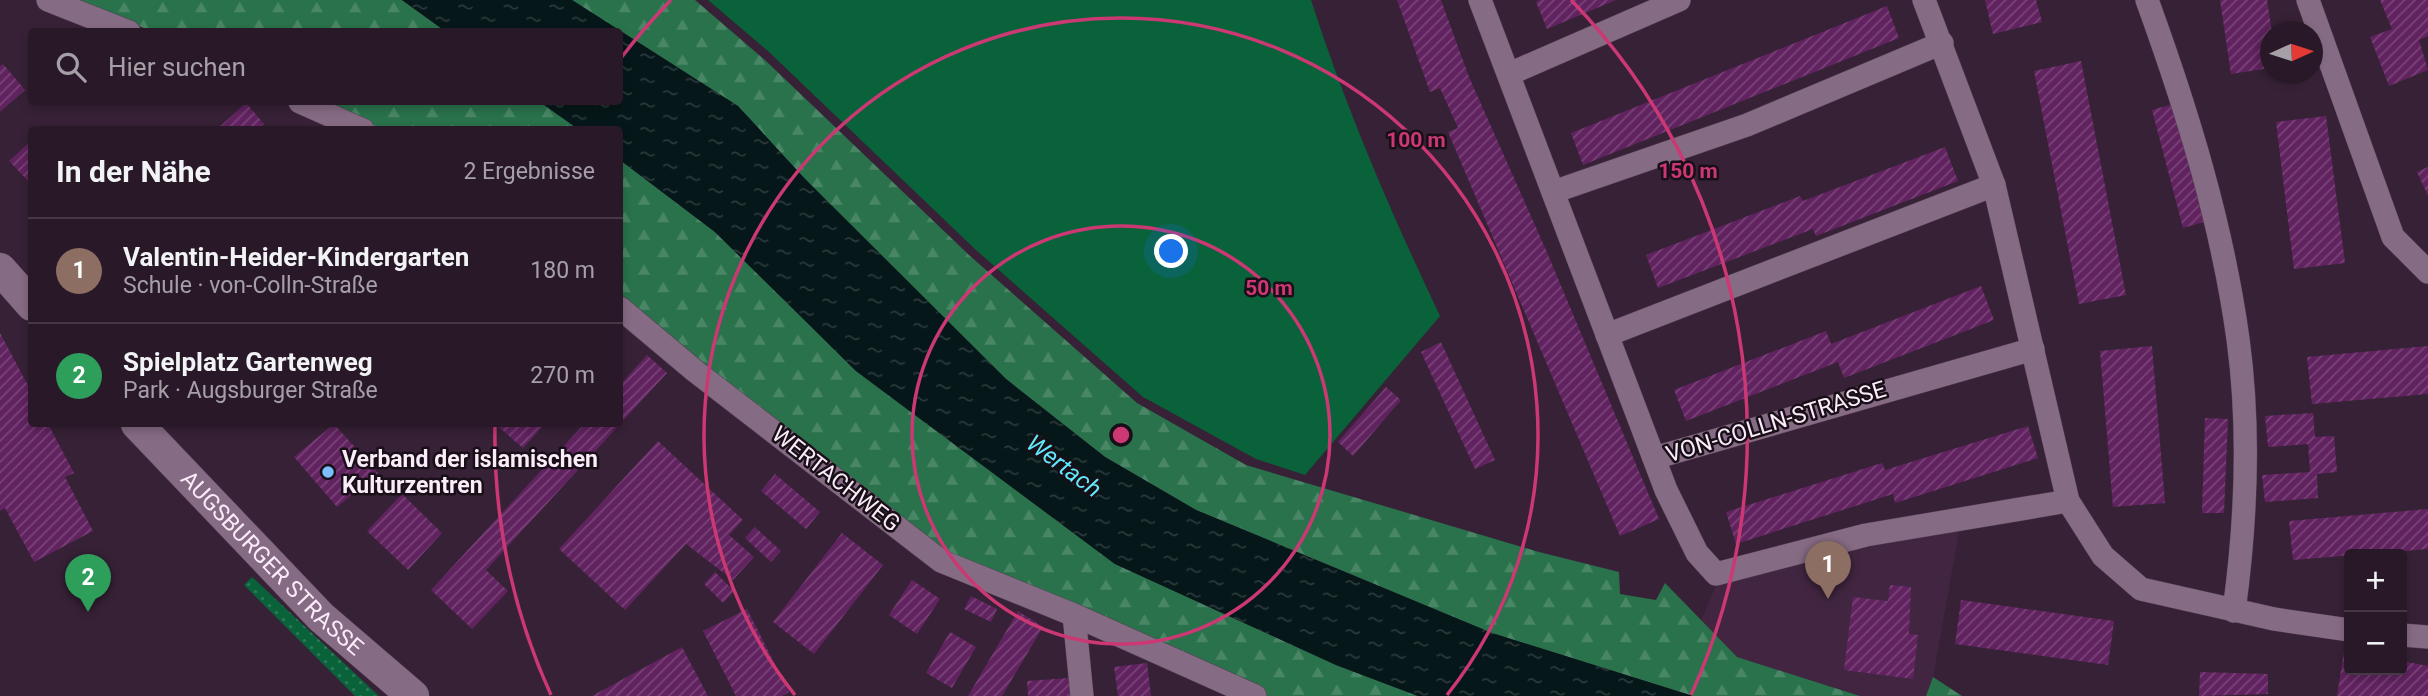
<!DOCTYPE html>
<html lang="de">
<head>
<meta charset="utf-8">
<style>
	:root { --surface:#291928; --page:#352634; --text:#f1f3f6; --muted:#a5a0a8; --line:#453845; --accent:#b45309 }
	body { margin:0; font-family:Roboto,sans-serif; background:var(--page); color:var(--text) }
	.controls { position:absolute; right:21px; bottom:21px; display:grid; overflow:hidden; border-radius:7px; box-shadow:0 4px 10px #0003 }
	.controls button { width:63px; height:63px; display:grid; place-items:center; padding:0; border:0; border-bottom:2px solid var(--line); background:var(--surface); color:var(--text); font:35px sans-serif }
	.compass { position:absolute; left:2260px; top:21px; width:63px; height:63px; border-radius:50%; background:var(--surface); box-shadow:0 4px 10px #0003; rotate:87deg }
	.you { position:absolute; left:1172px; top:252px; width:24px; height:24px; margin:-18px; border:5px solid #fff; border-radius:50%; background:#1a73e8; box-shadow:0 0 0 10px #1a73e833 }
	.badge { display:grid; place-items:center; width:46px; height:46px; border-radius:50%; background:var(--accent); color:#fff; font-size:23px; font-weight:700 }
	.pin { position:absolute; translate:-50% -58px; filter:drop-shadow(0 2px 4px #0008) }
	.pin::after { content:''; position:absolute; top:37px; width:24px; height:21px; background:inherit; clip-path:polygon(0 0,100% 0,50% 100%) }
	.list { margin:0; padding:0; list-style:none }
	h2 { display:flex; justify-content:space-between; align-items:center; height:91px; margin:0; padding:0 28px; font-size:30px }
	h2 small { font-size:23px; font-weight:400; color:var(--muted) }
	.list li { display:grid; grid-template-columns:46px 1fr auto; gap:21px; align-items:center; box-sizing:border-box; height:105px; padding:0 28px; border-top:2px solid var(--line) }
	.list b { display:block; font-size:26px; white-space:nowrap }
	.list p { margin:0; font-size:23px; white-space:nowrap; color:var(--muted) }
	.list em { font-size:23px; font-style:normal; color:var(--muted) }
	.icon { flex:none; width:38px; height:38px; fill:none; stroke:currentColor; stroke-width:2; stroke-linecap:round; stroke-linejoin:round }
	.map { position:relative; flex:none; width:2428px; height:696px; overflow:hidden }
	.search { position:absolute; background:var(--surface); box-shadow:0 4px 10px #0003; left:28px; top:28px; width:595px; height:77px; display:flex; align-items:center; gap:18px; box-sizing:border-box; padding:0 24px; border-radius:7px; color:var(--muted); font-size:26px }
	.panel { position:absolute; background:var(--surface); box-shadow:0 4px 10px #0003; left:28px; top:126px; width:595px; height:301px; border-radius:7px }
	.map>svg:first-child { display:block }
	.built { fill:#422641 }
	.grass { fill:url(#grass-dots) }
	.forest { fill:url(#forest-firs) }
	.park { fill:#09623a }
	.water { fill:url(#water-ripples) }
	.building { fill:url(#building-hatch) }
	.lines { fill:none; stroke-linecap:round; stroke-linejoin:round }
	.minor-casing { stroke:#533f52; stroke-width:24 }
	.secondary-casing { stroke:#533f52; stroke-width:33 }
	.minor { stroke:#866b84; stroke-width:23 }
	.secondary { stroke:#866b84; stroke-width:32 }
	.ring { fill:none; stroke:#cb3873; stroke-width:3.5 }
	.poi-dot { fill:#7cbef9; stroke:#190f18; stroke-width:2.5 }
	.labels { text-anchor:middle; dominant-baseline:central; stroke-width:5; stroke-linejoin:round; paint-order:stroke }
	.street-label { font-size:23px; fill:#fbecfa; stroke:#190f18 }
	.poi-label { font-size:23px; font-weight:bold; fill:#fbecfa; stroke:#190f18; text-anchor:start }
	.water-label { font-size:24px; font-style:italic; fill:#5fe9f9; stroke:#190f18 }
	.centre { fill:#cb3873; stroke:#190f18; stroke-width:3.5 }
	.ring-label { font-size:21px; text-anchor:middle; font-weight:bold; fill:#cb3873; stroke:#190f18; stroke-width:5; stroke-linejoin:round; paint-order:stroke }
</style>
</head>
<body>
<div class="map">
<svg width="2428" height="696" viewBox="0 0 2428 696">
	<defs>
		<pattern id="grass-dots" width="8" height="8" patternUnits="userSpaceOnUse" patternTransform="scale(1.75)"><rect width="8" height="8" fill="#09623a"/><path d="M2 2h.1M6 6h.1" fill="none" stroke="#2e7957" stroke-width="1.8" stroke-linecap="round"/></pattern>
		<pattern id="forest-firs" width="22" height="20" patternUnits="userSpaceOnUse" patternTransform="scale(1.75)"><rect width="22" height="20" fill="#29724b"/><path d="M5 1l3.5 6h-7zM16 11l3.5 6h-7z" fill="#498666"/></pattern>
		<pattern id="water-ripples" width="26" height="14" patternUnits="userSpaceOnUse" patternTransform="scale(1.75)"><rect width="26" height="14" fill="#061719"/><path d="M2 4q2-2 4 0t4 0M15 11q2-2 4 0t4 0" fill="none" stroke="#2b393b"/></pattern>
		<pattern id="building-hatch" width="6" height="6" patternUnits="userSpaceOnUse" patternTransform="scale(1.75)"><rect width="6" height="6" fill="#612360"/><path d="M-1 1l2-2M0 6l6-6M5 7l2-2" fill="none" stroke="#794378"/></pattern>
	</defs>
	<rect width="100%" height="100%" fill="#372136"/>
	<polygon class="built" points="1961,521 1933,677 1926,696 1860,696 1737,657 1701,621 1719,578"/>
	<polygon class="grass" points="252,577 379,696 355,696 244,585"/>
	<g class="forest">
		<polygon points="69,0 402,0 445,31 152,31"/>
		<polygon points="572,0 695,0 766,61 969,255 1137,403 1246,465 1539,552 1619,572 1620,594 1656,600 1665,583 1737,657 1860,696 1693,696 1492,633 1196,510 1105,457 1006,379 805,179 738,106"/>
		<polygon points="319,102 540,102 578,129 379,129"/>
		<polygon points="620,160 715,232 856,371 1115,564 1336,665 1418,696 1267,696 944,556 700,363 620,295"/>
		<polygon points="1933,677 1962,696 1926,696"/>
	</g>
	<path class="park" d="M708 0H1311C1346 109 1391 213 1440 316L1305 475 1256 459 1143 397 976 250 769 52Z"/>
	<polygon class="water" points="402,0 572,0 738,106 805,179 1006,379 1105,457 1196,510 1492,633 1693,696 1418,696 1336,665 1115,564 856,371 715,232 620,160 620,130 578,129 540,102 620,102 620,32 445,31"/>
	<g class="building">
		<polygon points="1397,0 1441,0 1469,77 1546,250 1659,519 1620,536 1448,132 1458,128 1440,88 1430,92"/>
		<polygon points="1539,0 1616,0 1547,29 1536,2"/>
		<polygon points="1985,0 2036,0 2042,22 1993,34"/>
		<polygon points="2220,0 2267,0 2272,32 2270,68 2231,74"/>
		<polygon points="2380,0 2428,0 2428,36 2419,40 2428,70 2389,86 2370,37 2392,29"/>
		<polygon points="1887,6 1899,38 1583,165 1571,133"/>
		<polygon points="2081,61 2126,295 2079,304 2034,71"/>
		<polygon points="3,64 25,90 0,112 0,66"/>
		<polygon points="246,103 264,124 257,130 216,130"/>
		<polygon points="2173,104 2204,222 2183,228 2152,110"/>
		<polygon points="2326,116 2345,263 2294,269 2276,122"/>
		<polygon points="32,140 32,185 9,161"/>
		<polygon points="1945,147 1958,181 1816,236 1813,229 1658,288 1646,255 1800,196 1803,201"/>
		<polygon points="2428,167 2428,196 2417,172"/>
		<polygon points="1981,286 1994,320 1844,378 1838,362 1686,421 1674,390 1826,331 1831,344"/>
		<polygon points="0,333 32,393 32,424 48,424 74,473 65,477 93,531 34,562 5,508 0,511"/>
		<polygon points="1441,342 1495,460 1475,469 1421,352"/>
		<polygon points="2152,346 2165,503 2113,507 2100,351"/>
		<polygon points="2428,346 2428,394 2312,404 2307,357"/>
		<polygon points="647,355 667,373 486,570 508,591 472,629 431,590 584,424 620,424 620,385"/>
		<polygon points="1386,387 1401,400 1353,456 1338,442"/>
		<polygon points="2313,413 2315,437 2334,436 2337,472 2317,474 2318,498 2265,502 2262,475 2310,472 2308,444 2268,447 2265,416"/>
		<polygon points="2205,418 2228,419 2224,513 2202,513"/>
		<polygon points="334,424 378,473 337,507 294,457"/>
		<polygon points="495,424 545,424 523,448"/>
		<polygon points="2028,426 2038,458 1895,503 1893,494 1736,544 1726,512 1882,463 1885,470"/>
		<polygon points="658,441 743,520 729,535 754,557 733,580 686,544 625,610 559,549"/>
		<polygon points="775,474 820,512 806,529 761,491"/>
		<polygon points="402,494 442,533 408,570 367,531"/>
		<polygon points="2428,509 2428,549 2293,560 2289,521"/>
		<polygon points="755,527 781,551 771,562 745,538"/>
		<polygon points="842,533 883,565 814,654 773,622"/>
		<polygon points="715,572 734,591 723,603 704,584"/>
		<polygon points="912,580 940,599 917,634 889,615"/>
		<polygon points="1890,585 1911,587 1909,634 1918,635 1913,679 1844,670 1853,597 1888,601"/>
		<polygon points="971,596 997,609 991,622 964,609"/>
		<polygon points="1961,600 2114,621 2108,665 1955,644"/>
		<polygon points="747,609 789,692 782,696 736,696 703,631"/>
		<polygon points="1018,611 1043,627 1002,696 968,696"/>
		<polygon points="950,632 976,647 952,688 926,673"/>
		<polygon points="682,647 708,696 592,696"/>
		<polygon points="2344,652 2349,653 2349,670 2402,670 2402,661 2428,666 2428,696 2337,696"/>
		<polygon points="1147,663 1151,696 1118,696 1114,667"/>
		<polygon points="2200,672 2268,674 2268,694 2199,696"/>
		<polygon points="1069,678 1070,696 1028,696 1027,681"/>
	</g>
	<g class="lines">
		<g class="minor-casing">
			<g id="minor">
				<polyline points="48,0 129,32"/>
				<polyline points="1480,0 1666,490 1697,553 1716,574 1866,535 2068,501"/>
				<polyline points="1924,0 1994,185 2068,501 2103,556 2141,589 2274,619 2349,630"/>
				<path d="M2147 0C2187 110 2222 223 2238 339 2250 427 2246 523 2234 611"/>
				<polyline points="2308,0 2393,237 2428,272"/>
				<polyline points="1509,74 1679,0"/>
				<polyline points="300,102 363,130"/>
				<polyline points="1553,192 1747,125 1942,43"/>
				<polyline points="620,308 695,371 941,561 1074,615 1255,696"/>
				<polyline points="1607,335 1994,185"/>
				<polyline points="1654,458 2033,349"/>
				<polyline points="1074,615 1082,696"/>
				<polyline points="2402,635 2428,637"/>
			</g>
		</g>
		<g class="secondary-casing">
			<g id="secondary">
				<polyline points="0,269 32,305"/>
				<path id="s1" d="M137 424 321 617 413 696"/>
			</g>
		</g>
		<use href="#minor" class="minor"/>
		<use href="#secondary" class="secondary"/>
	</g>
	<g class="ring">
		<circle cx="1121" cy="435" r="209"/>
		<path d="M795 695A417 417 0 1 1 1447 695"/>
		<path d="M551 695A626 626 0 0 1 495 424M621 58A626 626 0 0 1 671 0M1571 0A626 626 0 0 1 1691 695"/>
	</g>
	<circle class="poi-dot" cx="328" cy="472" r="7"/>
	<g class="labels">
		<g class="street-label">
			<text transform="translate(1776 422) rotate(-17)">VON-COLLN-STRASSE</text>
			<text transform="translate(836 479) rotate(38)">WERTACHWEG</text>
			<text stroke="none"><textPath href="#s1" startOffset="194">AUGSBURGER STRASSE</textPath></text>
		</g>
		<g class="poi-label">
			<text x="342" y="459">Verband der islamischen<tspan x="342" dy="26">Kulturzentren</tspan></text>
		</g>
		<g class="water-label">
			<text transform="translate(1064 466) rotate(37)">Wertach</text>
		</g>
	</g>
	<circle cx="1121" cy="435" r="10" class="centre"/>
	<g class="ring-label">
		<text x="1416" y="147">100 m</text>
		<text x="1688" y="178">150 m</text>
		<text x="1269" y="295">50 m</text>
	</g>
</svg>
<div class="controls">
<button>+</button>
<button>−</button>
</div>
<svg class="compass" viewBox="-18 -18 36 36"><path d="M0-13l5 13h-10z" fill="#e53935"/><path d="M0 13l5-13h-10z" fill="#a5a0a8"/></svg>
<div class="you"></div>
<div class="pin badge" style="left:1828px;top:599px;background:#8d6e63">1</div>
<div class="pin badge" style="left:88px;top:612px;background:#2e9e5b">2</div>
<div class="search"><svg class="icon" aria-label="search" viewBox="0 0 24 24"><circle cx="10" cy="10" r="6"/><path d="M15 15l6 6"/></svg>Hier suchen</div>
<section class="panel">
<h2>In der Nähe<small>2 Ergebnisse</small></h2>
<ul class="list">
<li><span class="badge" style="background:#8d6e63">1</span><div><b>Valentin-Heider-Kindergarten</b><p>Schule · von-Colln-Straße</p></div><em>180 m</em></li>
<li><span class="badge" style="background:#2e9e5b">2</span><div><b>Spielplatz Gartenweg</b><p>Park · Augsburger Straße</p></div><em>270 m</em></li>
</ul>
</section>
</div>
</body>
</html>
